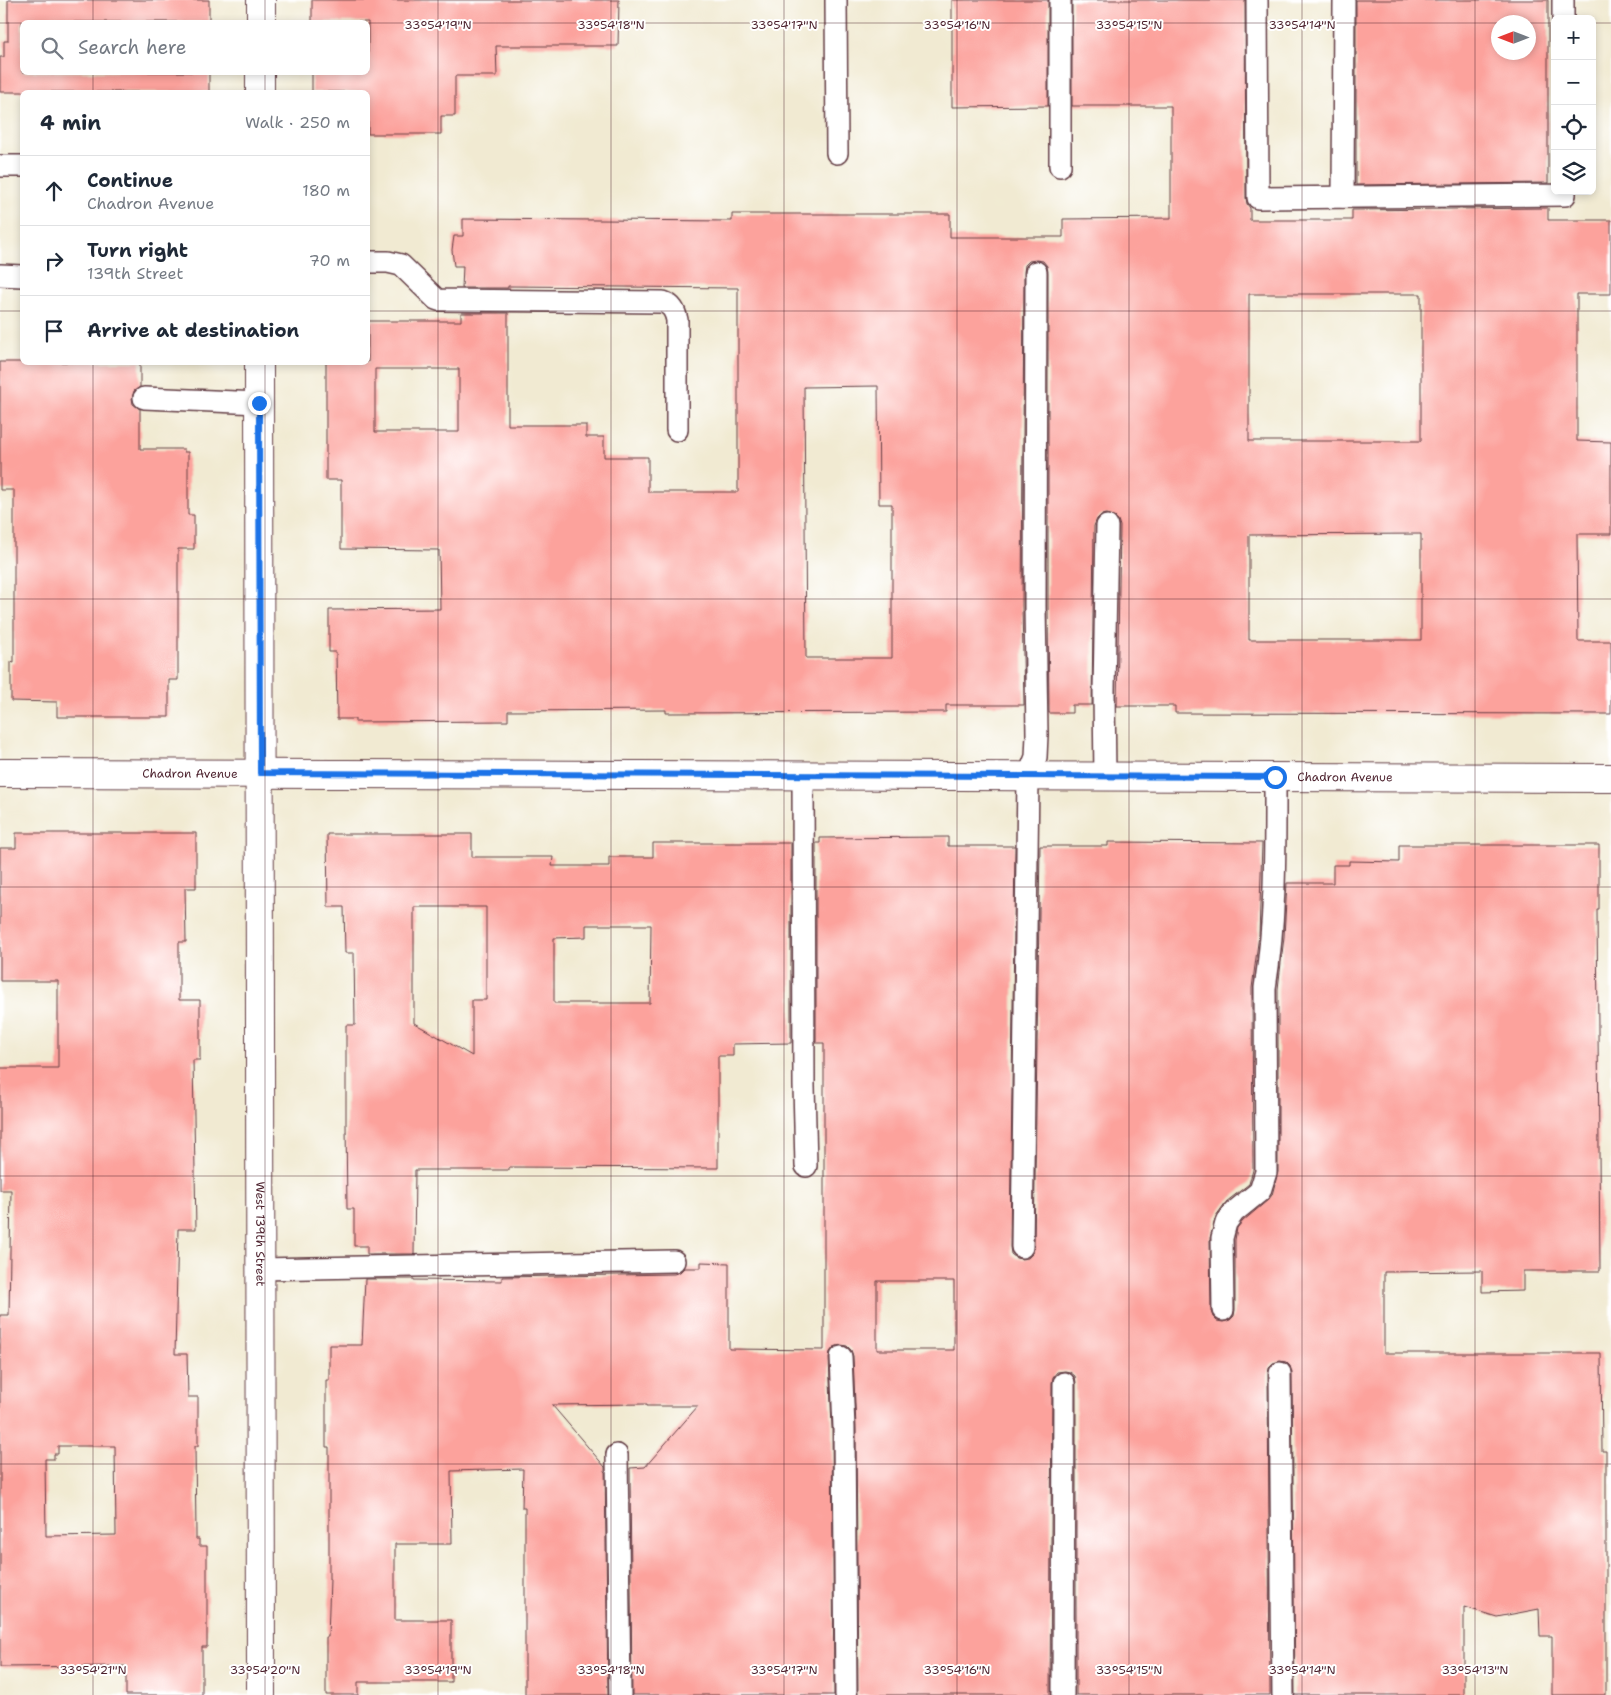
<!DOCTYPE html>
<html lang="en">
<head>
<meta charset="utf-8">
<style>
	:root { --surface:#fff; --page:#f2f2f3; --text:#1f2937; --muted:#747a83; --line:#e0e1e3 }
	body { margin:0; font-family:"Shantell Sans",sans-serif; background:var(--page); color:var(--text) }
	.controls { position:absolute; right:15px; top:15px; display:grid; overflow:hidden; border-radius:8px; box-shadow:0 2px 8px #0003 }
	.controls button { width:45px; height:45px; display:grid; place-items:center; padding:0; border:0; border-bottom:1px solid var(--line); background:var(--surface); color:var(--text); font:25px sans-serif }
	.compass { position:absolute; left:1491px; top:15px; width:45px; height:45px; border-radius:50%; background:var(--surface); box-shadow:0 2px 8px #0003; rotate:270deg }
	.stop { position:absolute; width:15px; height:15px; margin:-11px; border:4px solid #1a73e8; border-radius:50%; background:#fff }
	.stop.end { background:#1a73e8; border-color:#fff; box-shadow:0 1px 5px #0008 }
	.list { margin:0; padding:0; list-style:none }
	h2 { display:flex; justify-content:space-between; align-items:center; height:65px; margin:0; padding:0 20px; font-size:21px }
	h2 small { font-size:16px; font-weight:400; color:var(--muted) }
	.list li { display:grid; grid-template-columns:32px 1fr auto; gap:15px; align-items:center; box-sizing:border-box; height:70px; padding:0 20px; border-top:1px solid var(--line) }
	.list b { display:block; font-size:19px; white-space:nowrap }
	.list p { margin:0; font-size:16px; white-space:nowrap; color:var(--muted) }
	.list em { font-size:16px; font-style:normal; color:var(--muted) }
	.icon { flex:none; width:28px; height:28px; fill:none; stroke:currentColor; stroke-width:2; stroke-linecap:round; stroke-linejoin:round }
	.map { position:relative; flex:none; width:1611px; height:1695px; overflow:hidden }
	.search { position:absolute; background:var(--surface); box-shadow:0 2px 8px #0003; left:20px; top:20px; width:350px; height:55px; display:flex; align-items:center; gap:12px; box-sizing:border-box; padding:0 18px; border-radius:8px; color:var(--muted); font-size:19px }
	.panel { position:absolute; background:var(--surface); box-shadow:0 2px 8px #0003; left:20px; top:90px; width:350px; height:275px; border-radius:8px }
	.map>svg:first-child { display:block }
	.building { fill:#fca29c; fill-rule:evenodd }
	.lines { fill:none; stroke-linecap:round; stroke-linejoin:round }
	.service-casing { stroke:#633d44; stroke-width:24 }
	.minor-casing { stroke:#633d44; stroke-width:30 }
	.service { stroke:#fff; stroke-width:21 }
	.minor { stroke:#fff; stroke-width:28 }
	.route { stroke:#1a73e8; stroke-width:6 }
	.ticks { fill:none; stroke:#4a1f2b; stroke-width:1; stroke-opacity:0.45 }
	.labels { text-anchor:middle; dominant-baseline:central; stroke-width:4; stroke-linejoin:round; paint-order:stroke }
	.street-label { font-size:12px; fill:#4a1f2b; stroke:#fff }
	.ticks-label { font-size:12px; text-anchor:middle; fill:#4a1f2b; stroke:#fff; stroke-width:4; stroke-linejoin:round; paint-order:stroke }
</style>
</head>
<body>
<div class="map">
<svg width="1611" height="1695" viewBox="0 0 1611 1695">
	<rect width="100%" height="100%" fill="#fff"/>
	<filter id="ink" filterUnits="userSpaceOnUse"><feTurbulence type="fractalNoise" baseFrequency=".02" numOctaves="2"/><feDisplacementMap in="SourceGraphic" scale="10" xChannelSelector="R" yChannelSelector="G"/><feConvolveMatrix kernelMatrix="1 2 1 2 8 2 1 2 1" color-interpolation-filters="sRGB"/></filter>
	<filter id="wash" filterUnits="userSpaceOnUse"><feTurbulence type="fractalNoise" baseFrequency=".0096" numOctaves="4" result="noise"/><feDisplacementMap in="SourceGraphic" scale="20" xChannelSelector="R" yChannelSelector="G"/><feGaussianBlur stdDeviation="1.12" result="paint"/><feColorMatrix in="noise" values="0 0 0 0 0 0 0 0 0 0 0 0 0 0 0 0 0 1.4 0 .05"/><feComposite in="paint" operator="in"/></filter>
	<g filter="url(#wash)">
		<rect width="100%" height="100%" fill="#f1ead2"/>
		<g id="blocks">
			<g class="building">
				<polygon points="8,0 209,0 209,22 22,22 22,72 209,72 209,92 0,92 0,57 4,57 4,41 8,41"/>
				<polygon points="312,0 619,0 618,46 496,46 497,76 455,76 455,116 441,116 441,134 368,134 368,92 312,92 312,72 368,72 368,22 312,22"/>
				<polygon points="952,0 1048,0 1048,106 952,107"/>
				<path d="M1072 0H1245L1246 198 1247 204 1250 208V220H1352V210L1548 208V220H1611V294H1577V441L1611 442V534H1577L1578 641H1611V714L1175 713V706H1117L1120 526 1118 520 1114 516 1107 514 1101 515 1097 519 1094 526 1092 705H1072V713H1049L1048 606V272L1047 266 1043 261 1036 260 1029 261 1025 265 1024 272 1022 606 1024 705H946V712L666 713V710L508 711V721L355 722V719H337L336 652H329V610L440 609 439 550 341 549V480H326V362H368V321H461V313H508V425H586V437H604V457H648V492H738V288L508 286V288H462L463 266H454L452 250 454 236H463V219L732 221V214H950V237H1063V219L1171 218V106H1072ZM1249 294H1421V441H1249ZM375 369H459V432H375ZM878 386 879 504H892V658H806L804 387ZM1421 534V640H1249V535Z"/>
				<path d="M1356 0H1548V183L1356 185ZM1498 22H1528V52H1498Z"/>
				<polygon points="0,362 140,362 140,387 134,391 132,398 133,404 140,409 140,449 184,449 184,452 188,452 188,515 194,515 194,549 178,549 178,680 169,680 169,717 57,717 57,702 11,701 11,662 14,663 14,490 0,490"/>
				<path d="M16 833H196V888H185L186 942H179V1000H200V1060H193L196 1229H178L175 1354H187L188 1397H198V1446H195L196 1534V1539H199V1546H207V1647H202V1695H126V1666L0 1667V1315H9L11 1190H0V1068H58V981H0V848H16ZM58 1446H115L116 1535 46 1536 45 1459H54V1454H58Z"/>
				<path d="M327 834H472V857H553L552 866H609V857H653V843H791V1043L733 1044V1056H718V1168L509 1167V1170H415L414 1254H367V1246H354V1209H347L346 1124V1025H355L354 953H345L344 907H328ZM414 907H486V1000H472V1056L414 1023ZM586 925H651L650 1003H554V938L586 937Z"/>
				<path d="M948 837V846H1015L1010 1247 1011 1254 1016 1258 1021 1259 1028 1258 1033 1253 1034 1247 1040 846H1108V842L1262 843 1259 935 1252 988 1253 1170 1249 1184 1226 1202 1216 1216 1210 1238 1211 1311 1213 1317 1217 1321 1223 1322 1230 1320 1234 1316 1235 1310V1240L1237 1228 1243 1221 1268 1200 1272 1195 1278 1172V989L1284 937 1287 883H1333V865H1349V861L1399 862V845H1599V909H1597L1600 1271H1523V1291L1482 1292V1271L1384 1272V1353H1601L1602 1451H1606V1695H1552V1636H1540L1539 1609 1497 1617 1464 1607V1695H1295L1292 1373 1290 1366 1286 1362 1280 1361 1273 1363 1269 1367 1268 1373 1270 1695H1076V1383L1075 1376 1070 1372 1065 1371 1057 1372 1053 1377 1052 1383 1050 1695H858L856 1428 853 1356 851 1350 847 1346 841 1345 834 1347 830 1352 829 1358 832 1428 834 1695H632L630 1468 645 1467 698 1406H646V1404L552 1405 605 1467 608 1695H525V1508H522L523 1469 451 1471 452 1544H395V1620H451V1682H358V1695H326V1637H328L330 1579H329V1447H326V1380H329V1345H362L365 1279H414V1280L502 1281V1277L674 1274 680 1272 684 1268H701V1262L729 1263V1349L824 1350V1043H816V843H820V838ZM877 1281H954V1350H877Z"/>
			</g>
		</g>
	</g>
	<g filter="url(#ink)">
		<use href="#blocks" fill-opacity="0" stroke="#633d44" stroke-width="1"/>
		<g class="lines">
			<g class="service-casing">
				<g id="service">
					<polyline points="836,0 837,153"/>
					<polyline points="1060,0 1060,166"/>
					<polyline points="1257,0 1258,198 1565,195 1565,191"/>
					<polyline points="1563,0 1563,19"/>
					<polyline points="0,166 22,166"/>
					<polyline points="1343,197 1344,0"/>
					<path d="M368 262H388L401 265 436 299 439 300 663 302C672 305 675 311 677 320V430"/>
					<polyline points="0,275 22,276"/>
					<polyline points="144,398 259,403"/>
					<polyline points="803,776 804,1086 806,1166"/>
					<polyline points="1105,777 1104,691 1107,526"/>
					<polyline points="1022,1247 1028,777 1036,757 1037,735 1035,606 1036,272"/>
					<polyline points="260,1269 674,1261"/>
					<path d="M1223 1310 1222 1238 1226 1223 1234 1212 1260 1191 1266 1172 1265 988C1276 919 1275 847 1275 777"/>
					<polyline points="841,1357 844,1428 846,1695"/>
					<polyline points="1280,1373 1283,1695"/>
					<polyline points="617,1455 620,1695"/>
					<polyline points="1063,1695 1064,1383"/>
				</g>
			</g>
			<g class="minor-casing">
				<g id="minor">
					<polyline points="261,22 261,0"/>
					<polyline points="260,92 260,72"/>
					<path id="s1" d="M259 362 261 1695"/>
					<path id="s2" d="M0 773 1611 778"/>
				</g>
			</g>
			<use href="#service" class="service"/>
			<use href="#minor" class="minor"/>
		</g>
	</g>
	<g class="lines" filter="url(#ink)">
		<polyline class="route" points="259,403 260,773 1275,777"/>
	</g>
	<path class="ticks" d="M93 0V22M265 0V22M438 0V1695M611 0V1695M784 0V1695M957 0V1695M1129 0V1695M1302 0V1695M1475 0V1695M0 23H22M368 23H1498M1528 23H1555M1592 23H1611M93 72V92M265 72V92M0 311H22M368 311H1611M93 362V1695M265 362V1695M0 599H1611M0 887H1611M0 1176H1611M0 1464H1611"/>
	<g class="labels">
		<g class="street-label">
			<text stroke="none"><textPath href="#s2" startOffset="190">Chadron Avenue</textPath></text>
			<text stroke="none"><textPath href="#s2" startOffset="1345">Chadron Avenue</textPath></text>
			<text stroke="none"><textPath href="#s1" startOffset="872">West 139th Street</textPath></text>
		</g>
	</g>
	<g class="ticks-label">
		<text x="438" y="29">33°54'19"N</text>
		<text x="611" y="29">33°54'18"N</text>
		<text x="784" y="29">33°54'17"N</text>
		<text x="957" y="29">33°54'16"N</text>
		<text x="1129" y="29">33°54'15"N</text>
		<text x="1302" y="29">33°54'14"N</text>
		<text x="93" y="1674">33°54'21"N</text>
		<text x="265" y="1674">33°54'20"N</text>
		<text x="438" y="1674">33°54'19"N</text>
		<text x="611" y="1674">33°54'18"N</text>
		<text x="784" y="1674">33°54'17"N</text>
		<text x="957" y="1674">33°54'16"N</text>
		<text x="1129" y="1674">33°54'15"N</text>
		<text x="1302" y="1674">33°54'14"N</text>
		<text x="1475" y="1674">33°54'13"N</text>
	</g>
</svg>
<div class="controls">
<button>+</button>
<button>−</button>
<button><svg class="icon" aria-label="locate" viewBox="0 0 24 24"><circle cx="12" cy="12" r="6"/><path d="M12 2v4M12 18v4M2 12h4M18 12h4"/></svg></button>
<button><svg class="icon" aria-label="layers" viewBox="0 0 24 24"><path d="M12 4l9 5-9 5-9-5zM3 14l9 5 9-5"/></svg></button>
</div>
<svg class="compass" viewBox="-18 -18 36 36"><path d="M0-13l5 13h-10z" fill="#e53935"/><path d="M0 13l5-13h-10z" fill="#747a83"/></svg>
<div class="stop" style="left:1275px;top:777px"></div>
<div class="stop end" style="left:259px;top:403px"></div>
<div class="search"><svg class="icon" aria-label="search" viewBox="0 0 24 24"><circle cx="10" cy="10" r="6"/><path d="M15 15l6 6"/></svg>Search here</div>
<section class="panel">
<h2>4 min<small>Walk · 250 m</small></h2>
<ul class="list">
<li><svg class="icon" aria-label="ahead" viewBox="0 0 24 24"><path d="M12 20V5M6 11l6-6 6 6"/></svg><div><b>Continue</b><p>Chadron Avenue</p></div><em>180 m</em></li>
<li><svg class="icon" aria-label="right" viewBox="0 0 24 24"><path d="M7 20v-9h11M14 6l5 5-5 5"/></svg><div><b>Turn right</b><p>139th Street</p></div><em>70 m</em></li>
<li><svg class="icon" aria-label="arrive" viewBox="0 0 24 24"><path d="M6 21V4h12l-3 4 3 4H6"/></svg><div><b>Arrive at destination</b></div></li>
</ul>
</section>
</div>
</body>
</html>
